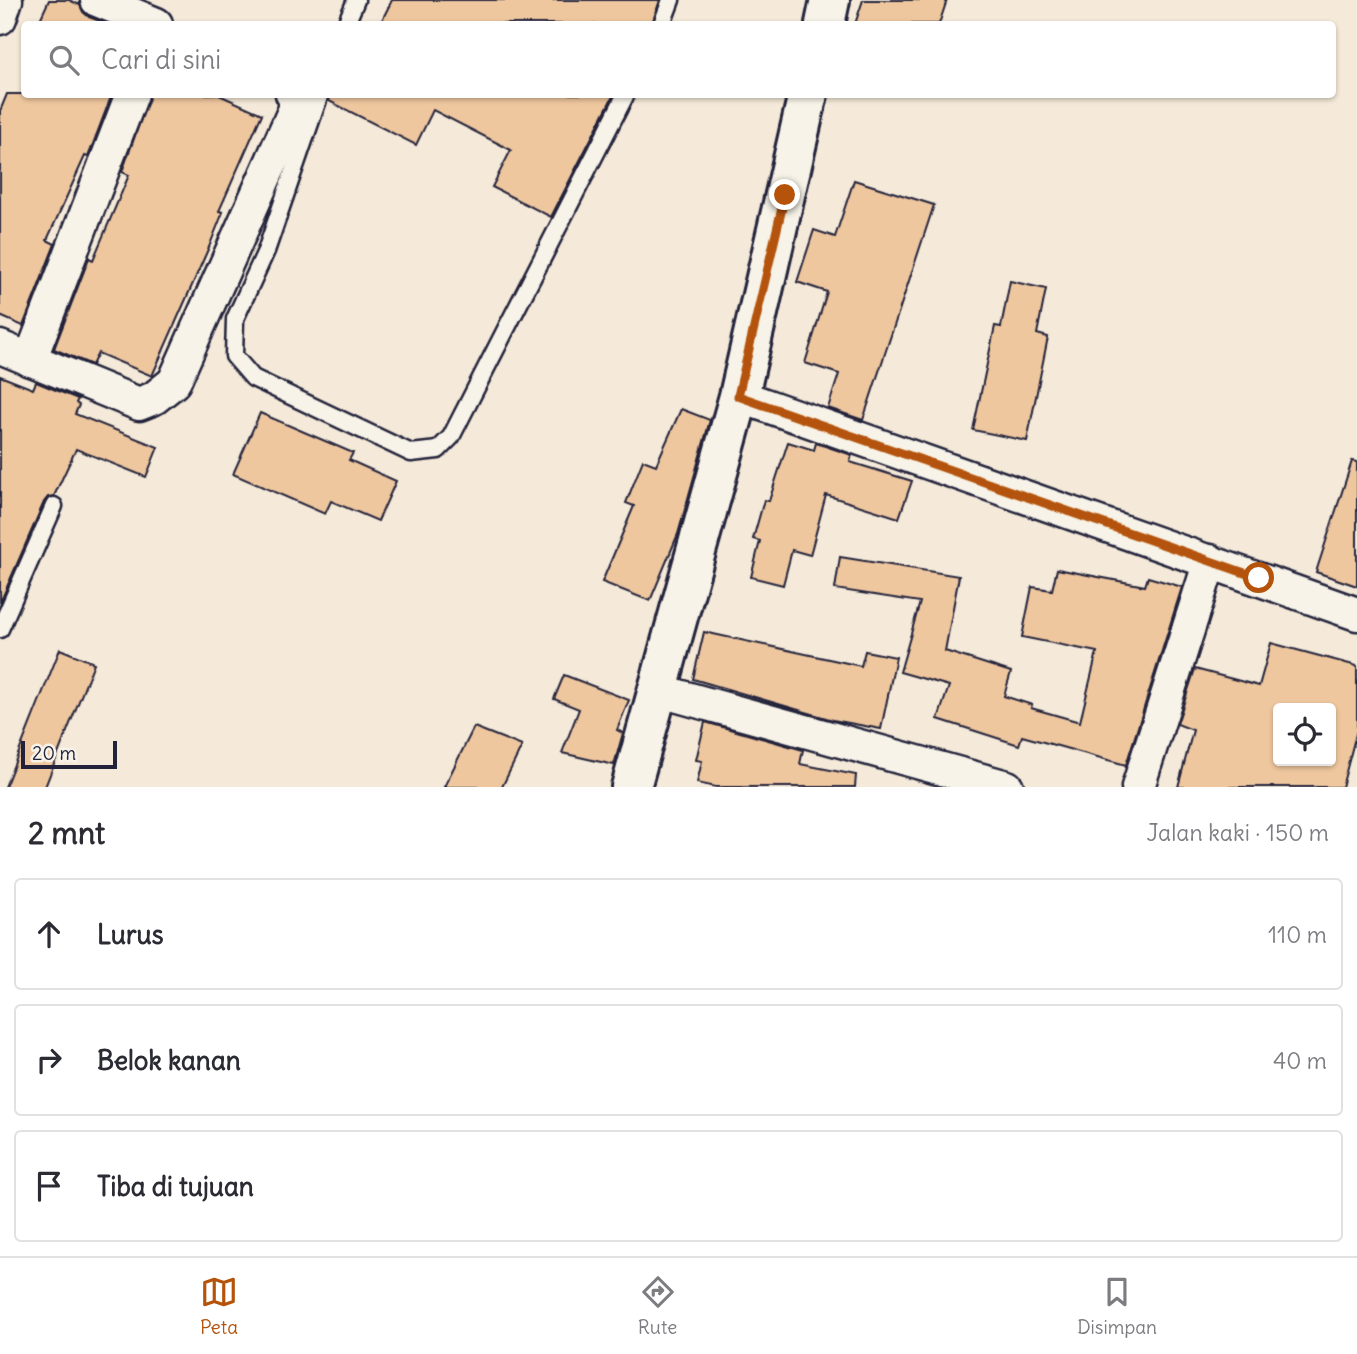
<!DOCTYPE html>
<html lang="id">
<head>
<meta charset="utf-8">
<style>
	:root { --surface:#fff; --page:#f2f2f3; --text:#2b2b33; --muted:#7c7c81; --line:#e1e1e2; --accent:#b45309 }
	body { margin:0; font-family:Delius,sans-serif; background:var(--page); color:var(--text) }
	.controls { position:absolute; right:21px; bottom:21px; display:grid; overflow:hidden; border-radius:7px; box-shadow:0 2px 5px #0004 }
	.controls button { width:63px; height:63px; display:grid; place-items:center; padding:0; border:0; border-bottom:2px solid var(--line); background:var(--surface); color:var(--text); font:35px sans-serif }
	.scale { position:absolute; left:21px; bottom:18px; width:96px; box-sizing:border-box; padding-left:7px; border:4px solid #22223b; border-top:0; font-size:19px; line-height:24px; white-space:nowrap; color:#22223b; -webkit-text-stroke:5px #f7f3e8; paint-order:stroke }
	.stop { position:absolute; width:21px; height:21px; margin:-16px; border:5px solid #b45309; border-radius:50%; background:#fff }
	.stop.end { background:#b45309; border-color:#fff; box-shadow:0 2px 7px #0008 }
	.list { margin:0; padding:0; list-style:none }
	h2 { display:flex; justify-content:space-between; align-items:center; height:91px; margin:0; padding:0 28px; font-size:30px }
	h2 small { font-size:23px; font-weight:400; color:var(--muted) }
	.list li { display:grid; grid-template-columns:46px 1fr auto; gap:21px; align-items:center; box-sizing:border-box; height:112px; margin:0 14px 14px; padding:0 14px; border:2px solid var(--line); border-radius:7px }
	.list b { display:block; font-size:26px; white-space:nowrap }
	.list em { font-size:23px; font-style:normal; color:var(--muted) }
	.icon { flex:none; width:38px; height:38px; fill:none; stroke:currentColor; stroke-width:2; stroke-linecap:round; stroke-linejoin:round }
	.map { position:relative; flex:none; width:1357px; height:787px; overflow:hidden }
	.search { position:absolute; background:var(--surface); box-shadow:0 2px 5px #0004; left:21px; right:21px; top:21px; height:77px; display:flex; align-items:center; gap:18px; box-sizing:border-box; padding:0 24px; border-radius:7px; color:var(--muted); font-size:26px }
	.sheet { height:469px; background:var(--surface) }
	nav { display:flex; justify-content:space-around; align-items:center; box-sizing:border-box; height:98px; border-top:2px solid var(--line); background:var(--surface); font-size:19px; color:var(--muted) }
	nav a { display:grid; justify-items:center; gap:4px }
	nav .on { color:var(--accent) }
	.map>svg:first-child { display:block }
	.building { fill:#efc79f; stroke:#22223b; stroke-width:2; fill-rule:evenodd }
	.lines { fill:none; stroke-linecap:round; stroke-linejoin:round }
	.lane-casing { stroke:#22223b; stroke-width:21 }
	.street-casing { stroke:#22223b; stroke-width:37 }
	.secondary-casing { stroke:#22223b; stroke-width:44 }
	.lane { stroke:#f7f3e8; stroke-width:16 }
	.street { stroke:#f7f3e8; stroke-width:32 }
	.secondary { stroke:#f7f3e8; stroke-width:38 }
	.route { stroke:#b45309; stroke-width:9 }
</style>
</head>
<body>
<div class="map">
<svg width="1357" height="787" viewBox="0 0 1357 787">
	<rect width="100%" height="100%" fill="#f5ead9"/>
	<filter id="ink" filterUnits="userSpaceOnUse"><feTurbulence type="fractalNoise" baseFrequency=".0143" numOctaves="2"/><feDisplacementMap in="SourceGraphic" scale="14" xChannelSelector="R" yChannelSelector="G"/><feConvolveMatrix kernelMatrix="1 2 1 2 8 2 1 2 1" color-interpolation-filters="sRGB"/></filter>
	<g filter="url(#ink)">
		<g class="building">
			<polygon points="49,0 69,0 80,5 83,12 89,17 108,24 38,24"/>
			<polygon points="392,0 660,0 652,24 380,24"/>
			<polygon points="863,0 947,0 939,24 855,24"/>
			<polygon points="7,94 112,94 88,157 85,156 47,240 55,244 23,326 0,316 0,111"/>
			<polygon points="150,94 217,94 262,114 219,211 223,212 209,247 152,376 98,353 92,365 54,349 89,258 93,260 129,175 122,172"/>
			<polygon points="330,94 614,94 551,217 492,187 511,150 433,110 416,145 329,101"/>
			<polygon points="854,180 934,205 863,420 828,408 839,374 805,363 827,292 797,282 814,230 835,237"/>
			<polygon points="1010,281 1046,289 1037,334 1048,337 1027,441 973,430 995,326 1001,327"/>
			<polygon points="0,376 33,389 36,382 78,399 76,403 79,405 75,414 158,447 146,477 76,449 54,496 48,497 44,502 0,603"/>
			<polygon points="681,409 710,420 678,534 650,601 602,582 634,506 626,503 643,460 656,465"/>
			<polygon points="260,413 353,453 349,460 396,481 378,521 331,501 325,514 233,474"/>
			<polygon points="788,442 814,450 816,443 852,455 850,462 912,481 899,518 826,495 810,555 792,550 783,585 751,577 760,541 753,539 764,500 769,501"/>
			<polygon points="1352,461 1357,462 1357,586 1316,572"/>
			<polygon points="840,557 959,576 945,651 1011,672 1004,696 1032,705 1031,708 1080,722 1097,652 1022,637 1032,587 1052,590 1057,569 1145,586 1148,577 1182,587 1126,765 1022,736 1019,745 938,719 949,686 900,672 920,602 835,589"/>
			<polygon points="704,632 861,666 865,651 896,657 881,729 833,720 693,679"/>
			<path d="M1271 643 1357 666V730L1342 787H1178L1193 730 1177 724 1195 669 1259 686ZM1278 708H1331V761H1278Z"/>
			<polygon points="60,649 94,663 45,787 5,787"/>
			<polygon points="564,675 629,700 617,730 623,733 614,765 562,753 579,709 554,699"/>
			<polygon points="705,722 803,750 800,764 856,775 855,787 716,787 697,783 702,761 696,760"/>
			<polygon points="474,727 522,746 502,787 444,787"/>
		</g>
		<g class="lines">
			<g class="lane-casing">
				<g id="lane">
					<polyline points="346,24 356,0"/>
					<polyline points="662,24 671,0"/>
					<polyline points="320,94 266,251 235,319 234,356 253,378 411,453 438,450 451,437 626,94"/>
					<polyline points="0,629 54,506"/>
				</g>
			</g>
			<g class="street-casing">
				<g id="street">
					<polyline points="97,0 156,24"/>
					<polyline points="0,18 6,0"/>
					<polyline points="0,347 139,404 154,398 174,382 295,109 295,98 292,94"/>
					<polyline points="30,360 132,94"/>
					<polyline points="739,396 1357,614"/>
					<polyline points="657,690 1007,787"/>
					<polyline points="1138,787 1210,561"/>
				</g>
			</g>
			<g class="secondary-casing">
				<g id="secondary">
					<polyline points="825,24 830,0"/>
					<polyline points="631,787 739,396 808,94"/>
				</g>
			</g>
			<use href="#lane" class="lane"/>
			<use href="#street" class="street"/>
			<use href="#secondary" class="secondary"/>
		</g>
	</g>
	<g class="lines" filter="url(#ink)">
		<polyline class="route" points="785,195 738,396 1259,578"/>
	</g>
</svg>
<div class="controls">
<button><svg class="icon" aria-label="locate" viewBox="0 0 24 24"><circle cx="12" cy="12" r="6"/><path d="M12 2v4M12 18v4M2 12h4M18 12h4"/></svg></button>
</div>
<div class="scale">20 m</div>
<div class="stop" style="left:1259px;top:578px"></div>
<div class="stop end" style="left:785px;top:195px"></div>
<div class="search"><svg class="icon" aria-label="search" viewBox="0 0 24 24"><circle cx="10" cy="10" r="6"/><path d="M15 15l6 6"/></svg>Cari di sini</div>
</div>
<section class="sheet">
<h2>2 mnt<small>Jalan kaki · 150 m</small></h2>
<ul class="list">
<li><svg class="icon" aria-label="ahead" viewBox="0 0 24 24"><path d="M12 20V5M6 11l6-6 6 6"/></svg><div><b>Lurus</b></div><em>110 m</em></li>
<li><svg class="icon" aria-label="right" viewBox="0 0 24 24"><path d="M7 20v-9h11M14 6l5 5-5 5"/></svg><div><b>Belok kanan</b></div><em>40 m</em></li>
<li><svg class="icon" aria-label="arrive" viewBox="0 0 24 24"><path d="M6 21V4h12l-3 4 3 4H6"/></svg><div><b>Tiba di tujuan</b></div></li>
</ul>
</section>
<nav>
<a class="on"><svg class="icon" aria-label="map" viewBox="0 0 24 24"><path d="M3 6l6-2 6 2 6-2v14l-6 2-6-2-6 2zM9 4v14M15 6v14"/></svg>Peta</a>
<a><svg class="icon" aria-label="directions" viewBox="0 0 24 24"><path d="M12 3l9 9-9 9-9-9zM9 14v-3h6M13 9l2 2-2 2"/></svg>Rute</a>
<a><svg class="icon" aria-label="saved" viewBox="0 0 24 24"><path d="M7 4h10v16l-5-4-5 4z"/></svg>Disimpan</a>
</nav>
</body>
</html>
